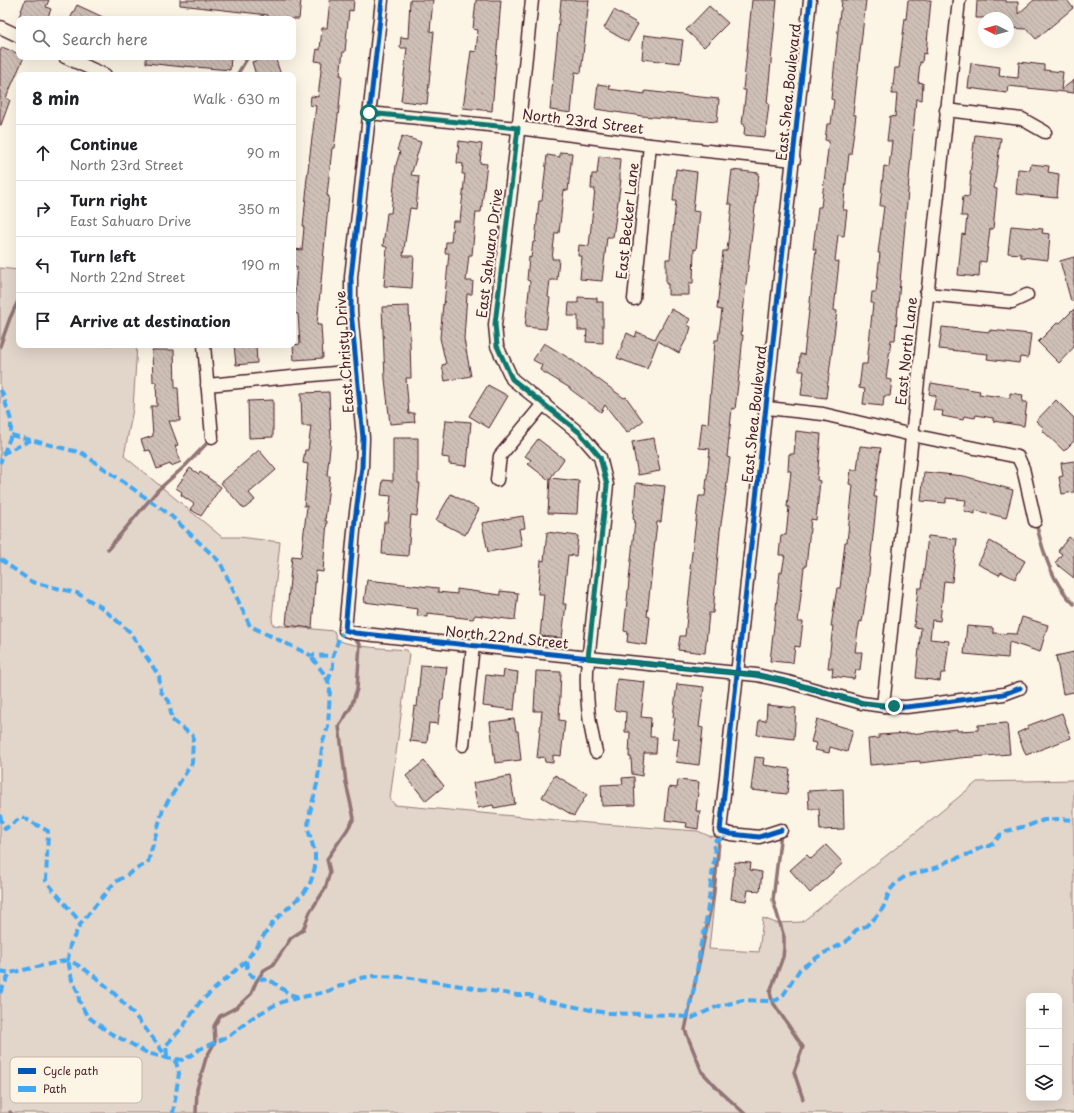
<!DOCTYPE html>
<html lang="en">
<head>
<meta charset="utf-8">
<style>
	:root { --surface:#fff; --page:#f6f6f6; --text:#202124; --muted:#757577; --line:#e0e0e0 }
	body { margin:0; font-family:"Playpen Sans",sans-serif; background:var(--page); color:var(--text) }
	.controls { position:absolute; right:12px; bottom:12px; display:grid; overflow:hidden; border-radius:8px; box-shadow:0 4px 16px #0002 }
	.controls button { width:36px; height:36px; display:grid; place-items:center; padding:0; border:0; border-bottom:1px solid var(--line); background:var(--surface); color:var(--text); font:20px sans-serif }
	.compass { position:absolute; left:978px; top:12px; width:36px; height:36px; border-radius:50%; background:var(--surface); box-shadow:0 4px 16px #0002; rotate:276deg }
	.stop { position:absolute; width:12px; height:12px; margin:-9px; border:3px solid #0f766e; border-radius:50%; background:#fff }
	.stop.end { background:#0f766e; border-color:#fff; box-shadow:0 1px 4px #0008 }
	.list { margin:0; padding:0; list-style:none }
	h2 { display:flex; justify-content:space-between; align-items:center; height:52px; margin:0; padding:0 16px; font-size:17px }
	h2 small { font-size:13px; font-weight:400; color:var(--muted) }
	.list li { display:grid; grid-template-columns:26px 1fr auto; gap:12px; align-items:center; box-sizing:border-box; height:56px; padding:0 16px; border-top:1px solid var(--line) }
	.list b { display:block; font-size:15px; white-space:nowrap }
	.list p { margin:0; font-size:13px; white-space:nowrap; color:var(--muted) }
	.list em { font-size:13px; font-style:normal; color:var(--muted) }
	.icon { flex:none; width:22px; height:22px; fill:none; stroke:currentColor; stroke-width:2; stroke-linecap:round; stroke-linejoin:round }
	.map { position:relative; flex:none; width:1074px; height:1113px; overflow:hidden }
	.search { position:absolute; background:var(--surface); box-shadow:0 4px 16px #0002; left:16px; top:16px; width:280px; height:44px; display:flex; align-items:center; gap:10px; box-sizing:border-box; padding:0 14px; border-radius:8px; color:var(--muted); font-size:15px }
	.panel { position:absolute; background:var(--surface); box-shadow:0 4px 16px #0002; left:16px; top:72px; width:280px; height:276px; border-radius:8px }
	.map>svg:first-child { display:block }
	.green { fill:#e2d5ca; stroke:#967a7a; fill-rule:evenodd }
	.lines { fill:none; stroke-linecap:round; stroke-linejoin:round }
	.stream { stroke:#917474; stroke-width:3.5 }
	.building { fill:url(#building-back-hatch); stroke:#4a1f2b }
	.street-casing { stroke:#4a1f2b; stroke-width:15 }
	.street { stroke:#fcf5e5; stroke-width:12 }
	.quiet { stroke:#3fa9f5; stroke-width:4; stroke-dasharray:8 4; stroke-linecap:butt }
	.cycleway-casing { stroke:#fcf5e5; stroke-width:8 }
	.cycleway { stroke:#0057b8; stroke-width:5 }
	.route { stroke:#0f766e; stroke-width:5 }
	.labels { text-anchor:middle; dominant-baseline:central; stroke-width:4; stroke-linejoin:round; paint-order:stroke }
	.street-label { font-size:14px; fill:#4a1f2b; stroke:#fcf5e5 }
	.key { fill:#fcf5e5; stroke:#c7b5ad; stroke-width:1 }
	.key-label { font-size:11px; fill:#4a1f2b }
</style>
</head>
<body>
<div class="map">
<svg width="1074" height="1113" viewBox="0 0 1074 1113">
	<defs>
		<pattern id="building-back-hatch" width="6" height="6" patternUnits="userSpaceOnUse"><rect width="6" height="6" fill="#cfc0b7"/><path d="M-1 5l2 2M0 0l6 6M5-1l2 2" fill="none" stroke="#b3a59e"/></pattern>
	</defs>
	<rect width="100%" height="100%" fill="#fcf5e5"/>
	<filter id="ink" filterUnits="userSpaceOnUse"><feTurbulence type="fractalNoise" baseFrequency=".025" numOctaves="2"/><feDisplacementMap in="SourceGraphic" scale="8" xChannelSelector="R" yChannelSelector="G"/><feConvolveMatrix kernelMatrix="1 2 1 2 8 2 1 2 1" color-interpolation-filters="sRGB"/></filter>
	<g filter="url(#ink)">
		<path class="green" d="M0 268 19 270V345H137L133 409 124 456 222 537H239L280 542 272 618 273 625 334 631 337 640C358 648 384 648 407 650L409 654 390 799 395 805 589 823 698 831 709 836 718 837 719 856 709 949 759 952 763 918 776 923 802 922 915 833 977 782 1074 780V1113H0ZM1029 996H1059V1098H1029Z"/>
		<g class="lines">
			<g class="stream">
				<polyline points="262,19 263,10"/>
				<polyline points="237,75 248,57"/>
				<polyline points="0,346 10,318 19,299"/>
				<path d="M1036 523C1043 552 1052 583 1074 604"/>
				<polyline points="108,549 158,490 185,466 211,439"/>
				<polyline points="781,832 773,900 784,937 784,948 783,957 770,992 772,1001 803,1047 794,1072 803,1099"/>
				<polyline points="720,833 713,897 685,1030 702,1072 719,1090 744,1113"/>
				<polyline points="10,1112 11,1113"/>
				<polyline points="196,1113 197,1089 206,1058 215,1042 214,1026 220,1016 237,1007 251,994 256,982 264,970 273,965 291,938 303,930 310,912 325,889 330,872 327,859 347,830 354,818 346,783 339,726 351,707 357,689 360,644 351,636"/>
			</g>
		</g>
		<g class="building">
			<polygon points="25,0 49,0 46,7 51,9 47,19 25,19 19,17"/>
			<polygon points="180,0 301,0 299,19 268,19 268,15 180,5"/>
			<polygon points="330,0 354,0 353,11 349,10 345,52 343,52 340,75 342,75 339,108 334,148 332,148 327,196 329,196 317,325 321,325 323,358 294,360 293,345 300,344 298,314 293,313 297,267 293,267 295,249 302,250 304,227 303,227 307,186 306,186 316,106 310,105 311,96 318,97 322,62 315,61 317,49 320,50 322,28 327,28"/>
			<polygon points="410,0 433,0 430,31 434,32 427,104 401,101 407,48 400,48 401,37 408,38"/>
			<polygon points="476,0 501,0 492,111 463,108 471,51 476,52 478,30 473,29"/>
			<polygon points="561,0 589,0 581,73 575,72 571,113 550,110"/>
			<polygon points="752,0 777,0 767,103 769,104 765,137 744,135 745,124 742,124 746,90 743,90"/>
			<polygon points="842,0 866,0 853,114 856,115 851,154 849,154 843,210 847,210 844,236 838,235 835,261 839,262 834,310 837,311 826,398 801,395 804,371 799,371 800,354 804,355 816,249 813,249 818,207 821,207 829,141 825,140 827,124 831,124 834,100 831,99 840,11 841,11"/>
			<polygon points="908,0 931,0 926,54 923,53 922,63 920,62 918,82 923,83 922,100 916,99 895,340 891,340 886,379 892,380 890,396 884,396 883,406 863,404 865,389 859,388 862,364 867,364 873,303 871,303 872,292 876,292 880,253 878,253 884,206 880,206 884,166 889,167 892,141 887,141 890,116 895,117 897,94 892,94 895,68 899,68 905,18 906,19"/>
			<polygon points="988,0 1006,0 1006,2 1018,2 1018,14 1034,0 1067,0 1073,8 1036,39 1027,29 1008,28 1008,18 976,18 977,1 988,1"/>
			<polygon points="77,5 107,19 70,19"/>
			<polygon points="709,6 728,23 704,47 686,30"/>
			<polygon points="614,10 638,24 628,42 604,28"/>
			<polygon points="644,35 683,40 680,63 642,59"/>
			<polygon points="2,47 19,54 19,57 24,57 6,98 10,100 1,125 0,125 0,52"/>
			<polygon points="146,57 231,57 230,70 184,66 184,67 146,63"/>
			<polygon points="268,57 275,57 281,75 256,75 252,62"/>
			<polygon points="1019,62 1044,65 1044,70 1063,72 1061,90 1074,80 1074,93 1008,86 1007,93 968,88 971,63 1000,67 999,76 1018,78"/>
			<polygon points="598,84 610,86 609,89 645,94 645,91 719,99 717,122 642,116 595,109"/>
			<polygon points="975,135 1001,138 994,188 997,189 993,229 990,229 986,262 980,261 979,277 958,275 962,234 965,235 967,216 961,216 963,196 969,197 971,174 970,174"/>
			<polygon points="402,136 421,142 411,175 419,176 416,209 410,208 403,256 414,256 412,288 384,286 387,247 383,246 387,213 391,213 396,165 400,152 397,150"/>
			<polygon points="459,141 482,144 480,163 487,164 481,212 476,212 472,255 469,255 466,281 473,281 472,294 467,294 464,339 471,376 445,381 442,365 446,364 440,338 443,304 444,305 449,253 445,253 446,242 451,242 453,221 460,221 465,174 462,174 463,164 457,163"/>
			<polygon points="560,152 572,153 568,191 564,190 559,233 555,233 552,259 559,259 557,280 550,280 548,297 550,298 546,329 525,327 530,281 527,280 529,257 531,258 533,242 535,242 539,201 542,201 547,155 560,157"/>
			<polygon points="599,156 620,159 619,171 620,172 620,180 621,180 613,237 607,237 602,281 580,279 582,256 578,256 579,245 589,246 595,189 591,189 592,174 597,174"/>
			<polygon points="1031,164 1049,166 1048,172 1059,174 1057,198 1016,194 1018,169 1030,170"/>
			<polygon points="676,169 697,172 693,211 700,212 696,250 694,249 693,283 689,283 689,295 668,295 668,284 666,284 666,259 670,259 676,201 673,201"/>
			<polygon points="732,170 759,173 745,293 741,335 743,335 740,368 735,409 732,408 727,457 730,458 726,490 720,531 713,613 709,613 705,653 678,650 680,636 685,636 692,569 690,569 699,496 705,496 710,449 699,448 702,423 708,424 715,340 718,340 722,310 717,309 723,251 727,251 732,204 728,204"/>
			<polygon points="1011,226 1043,229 1042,233 1050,234 1048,260 1021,257 1021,254 1008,253"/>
			<polygon points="1074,257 1074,301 1071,301 1060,261"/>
			<polygon points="578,297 597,298 597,302 603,302 603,343 586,342 587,330 578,330 578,316 568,316 569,303 578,303"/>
			<polygon points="409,306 411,378 406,378 409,414 414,413 415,422 390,424 385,379 382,307"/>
			<polygon points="671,309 690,319 687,325 691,327 689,334 679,353 658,341 647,369 617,358 627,333 635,337 637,332 655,339"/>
			<polygon points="1074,309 1074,347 1059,363 1038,342 1058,322 1060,323"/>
			<polygon points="942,327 990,332 990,330 1031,334 1028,358 1020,357 1019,363 987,359 988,354 939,349"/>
			<polygon points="544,343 572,360 624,398 626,397 643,421 627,433 605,405 601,412 570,389 570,388 540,370 542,365 533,360"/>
			<polygon points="234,345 256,345 257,363 236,365"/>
			<polygon points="152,350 174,350 175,388 178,388 180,421 169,421 178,445 175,446 181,462 171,466 170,464 157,469 150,450 145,451 141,440 153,436 151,406 157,406 156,382 153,382"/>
			<polygon points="931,383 980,391 979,394 1010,398 1010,393 1023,395 1022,402 1027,402 1024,426 993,421 993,418 976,415 975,418 964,416 963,420 942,416 943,411 933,410 936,396 929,394"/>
			<polygon points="488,385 508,396 489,428 469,416"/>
			<polygon points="329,392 331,438 327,476 330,476 325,521 327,521 323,572 316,571 312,628 286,625 292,556 301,557 307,506 304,506 308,464 303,463 305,450 308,450 311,426 302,426 301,393"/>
			<polygon points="273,400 273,437 249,438 248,401"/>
			<polygon points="1056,400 1074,418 1074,441 1064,451 1042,430 1044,428 1036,421"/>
			<polygon points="446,420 471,422 467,466 449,464 449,458 442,457"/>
			<polygon points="796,431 821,434 817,480 820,481 816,520 811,519 806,567 804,567 798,622 803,622 800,647 795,646 793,663 770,661 780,572 782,572 785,555 779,555 781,535 786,535 789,507 787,507 791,471 788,471 789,454 794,454"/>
			<polygon points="393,438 418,438 418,483 420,483 417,516 411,515 408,556 382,554 384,522 388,522 391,496 381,495 383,480 393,481"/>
			<polygon points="654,438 660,471 638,475 632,442"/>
			<polygon points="538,439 564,459 549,480 528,464 531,460 525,456"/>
			<polygon points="860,446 881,448 874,497 877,497 868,583 862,622 860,621 858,630 855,652 862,652 860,670 856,670 854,679 832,676 833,668 828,668 833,626 831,626 837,588 840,588 845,542 847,542 853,485 849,484 851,470 857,470"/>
			<polygon points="259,450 276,470 249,493 255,500 244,509 221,483"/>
			<polygon points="1074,461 1074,492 1062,494 1059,477 1063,476 1061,463"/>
			<polygon points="190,468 199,474 200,472 221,487 201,516 190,509 194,504 181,495 182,492 176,488"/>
			<polygon points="924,472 964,476 1013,490 1006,518 975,510 975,514 964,511 966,500 946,498 946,503 921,501"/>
			<polygon points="550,478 579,481 577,514 548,513"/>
			<polygon points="636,483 665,486 661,522 657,522 647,616 650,617 647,645 627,642 628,632 624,631 635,520 633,519"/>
			<polygon points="451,494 479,509 465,535 436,520"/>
			<polygon points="523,516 525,528 519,529 522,546 488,552 482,523"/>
			<polygon points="547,532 578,536 576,556 568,555 563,604 566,604 562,638 540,636 544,594 538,594 541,560 544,561"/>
			<polygon points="928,536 957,539 952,582 944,581 940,621 932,620 930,639 949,641 945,673 941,673 940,681 916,678 921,628 914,627 918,588 922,588"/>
			<polygon points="1069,537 1074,541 1074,578 1055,563 1062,554 1058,551"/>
			<polygon points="990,541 1025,561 1015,579 1001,572 999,575 978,564"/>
			<polygon points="367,580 438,588 438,592 457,594 457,589 500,595 500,591 518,593 515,620 475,615 473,619 455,617 455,616 427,613 427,617 417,616 418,609 364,602"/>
			<polygon points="1022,617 1048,625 1040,652 1009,642 1008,658 964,654 967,626 993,628 993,633 1017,634"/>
			<polygon points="1074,652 1074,692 1063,694 1056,656"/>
			<polygon points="421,665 447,667 443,700 441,700 438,724 429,723 427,743 410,741 414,706 417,707"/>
			<polygon points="504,670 518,672 514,710 483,706 486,675 503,677"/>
			<polygon points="536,671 561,672 559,720 565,721 561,756 553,755 553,763 545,762 544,757 537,758 542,711 534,711"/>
			<polygon points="617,679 645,682 641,717 651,718 650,737 657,737 656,753 644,753 642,776 632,774 631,757 629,757 630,732 625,732 626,712 614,710"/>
			<polygon points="677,684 704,687 699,727 703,728 699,765 676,762 679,739 672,738 675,718 673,717"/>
			<polygon points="767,705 796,708 794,739 757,735 759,720 766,721"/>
			<polygon points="1062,713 1071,738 1026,755 1017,733 1028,728 1027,726"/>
			<polygon points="514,719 516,731 518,731 521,760 495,763 490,722"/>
			<polygon points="817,719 853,730 847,752 830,747 829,753 815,750 817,743 811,742"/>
			<polygon points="1007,723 1010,754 960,758 920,763 920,761 870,765 868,739 879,738 879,735 910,733 910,734 957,729 957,731 978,730 978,725"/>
			<polygon points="755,757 764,758 763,765 790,769 787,794 751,790"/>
			<polygon points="424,761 444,786 426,801 406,776"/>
			<polygon points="555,775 587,794 574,816 542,797"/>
			<polygon points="510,776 515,804 494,808 493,805 478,808 473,783"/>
			<polygon points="634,777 635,805 602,806 601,785 623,784 622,778"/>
			<polygon points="678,780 699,782 696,811 700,811 698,829 686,827 687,823 665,820 669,787 677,788"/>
			<polygon points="843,789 844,829 820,830 819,809 809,809 808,791"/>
			<polygon points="826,845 843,863 810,893 790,870 807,855 811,859"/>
			<polygon points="735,862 751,863 750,870 762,872 760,891 748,890 746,901 731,899"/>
		</g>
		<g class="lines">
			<g class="street-casing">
				<g id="street">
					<polyline points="382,0 351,277 351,311 363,438 362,467 355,520 345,630 355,633 599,659 757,675 788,682 862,703 883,706 906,707 924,705 1004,694 1020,688"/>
					<path d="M532 0 517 141 495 325 497 346 512 379 579 433 600 457 607 485 587 671C586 701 589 723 596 752"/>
					<polyline points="0,27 19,36"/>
					<polyline points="65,57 105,75"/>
					<polyline points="946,110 1022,119 1045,132"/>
					<polyline points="369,113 518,128 650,145 794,160"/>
					<polyline points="926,294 1012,302 1027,295"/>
					<polyline points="634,299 650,145"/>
					<polyline points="204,345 212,437"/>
					<polyline points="207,385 356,371"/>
					<polyline points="767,408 823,414 912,435 1018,457 1023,468 1035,521"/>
					<polyline points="497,480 500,456 544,403"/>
					<polyline points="883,706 959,0"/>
					<polyline points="463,745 473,645"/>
					<polyline points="781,830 759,837 731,834 720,831 810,0"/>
				</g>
			</g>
			<use href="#street" class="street"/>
			<g class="quiet">
				<polyline points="0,390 2,392 11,420 11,435 0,463"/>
				<polyline points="11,435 82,453 169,514 220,562 250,626 310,655 333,656 339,638 345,630"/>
				<polyline points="2,454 31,440"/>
				<path d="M0 559 32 582 77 593 101 607 130 632 159 676 161 692 169 701 172 720 193 736 192 763 163 809 148 862 114 883 81 923 70 945 68 960C107 978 143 1023 167 1058L184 1060 200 1049 229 1036 252 1018 273 1006 285 1001 325 992 361 978 374 976 405 977 517 995H529L546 1001 606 1013 670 1015 692 1018 716 1007 743 1000 768 1001 777 1000 784 994 800 969 822 954 846 942 856 930 866 926 875 918 883 908 890 890 897 882 906 876 938 867 948 861 969 854 984 846H989L994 843 1000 835 1007 831 1030 825 1044 820 1057 819 1074 820"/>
				<polyline points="328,681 333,667 333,656"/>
				<polyline points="0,815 2,824 5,829 22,817 48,831 46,881 81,923"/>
				<polyline points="246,961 248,972 252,976 273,982 289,994 299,997"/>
				<polyline points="0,971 10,973"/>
				<polyline points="0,993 10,973 68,960 72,980 78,992 79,1000 87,1016 110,1033 135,1046 147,1053 167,1058 176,1062 179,1073 173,1113"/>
				<polyline points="686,1018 695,985 701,943 705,929 715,852 713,843 715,841 725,838 726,833"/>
				<polyline points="167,1056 166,1045 182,1028 200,1002 246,961 274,921 304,893 311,881 315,867 315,853 308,829 309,816 317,784 323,741 328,727 330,689 328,681 325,675 310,655"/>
			</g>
			<g class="cycleway-casing">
				<g id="cycleway">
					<polyline points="382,0 351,277 351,311 363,438 362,467 355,520 345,630 355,633 599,659 757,675 788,682 862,703 883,706 906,707 924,705 1004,694 1020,688"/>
					<polyline points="781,830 759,837 731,834 720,831 810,0"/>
				</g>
			</g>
			<use href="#cycleway" class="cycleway"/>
		</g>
	</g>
	<g class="lines" filter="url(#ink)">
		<polyline class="route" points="369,113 518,128 495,324 497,346 512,379 579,432 600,457 607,485 588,658 757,675 788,682 862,703 894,706"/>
	</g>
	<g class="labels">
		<g class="street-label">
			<text transform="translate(788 92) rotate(-84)">East Shea Boulevard</text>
			<text transform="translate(583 121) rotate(7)">North 23rd Street</text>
			<text transform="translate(627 221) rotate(-84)">East Becker Lane</text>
			<text transform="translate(489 253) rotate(-83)">East Sahuaro Drive</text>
			<text transform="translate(906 351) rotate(-84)">East North Lane</text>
			<text transform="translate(344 352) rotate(-94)">East Christy Drive</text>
			<text transform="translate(754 414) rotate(-84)">East Shea Boulevard</text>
			<text transform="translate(507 637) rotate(6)">North 22nd Street</text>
		</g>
	</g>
	<rect x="10" y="1057" width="132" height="46" rx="6" class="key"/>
	<rect x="18" y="1068" width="18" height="6" fill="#0057b8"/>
	<rect x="18" y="1086" width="18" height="6" fill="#3fa9f5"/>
	<g class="key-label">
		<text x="43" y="1075">Cycle path</text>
		<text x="43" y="1093">Path</text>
	</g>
</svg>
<div class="controls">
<button>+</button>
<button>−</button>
<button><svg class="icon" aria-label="layers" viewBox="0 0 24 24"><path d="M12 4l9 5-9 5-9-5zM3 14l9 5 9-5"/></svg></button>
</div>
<svg class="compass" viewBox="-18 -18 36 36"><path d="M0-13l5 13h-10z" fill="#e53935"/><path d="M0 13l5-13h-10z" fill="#757577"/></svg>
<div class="stop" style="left:369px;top:113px"></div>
<div class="stop end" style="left:894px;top:706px"></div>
<div class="search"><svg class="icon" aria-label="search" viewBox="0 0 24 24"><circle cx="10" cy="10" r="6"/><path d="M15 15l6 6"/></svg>Search here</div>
<section class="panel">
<h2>8 min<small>Walk · 630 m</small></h2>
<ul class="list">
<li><svg class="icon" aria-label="ahead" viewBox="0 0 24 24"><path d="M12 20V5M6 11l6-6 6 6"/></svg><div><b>Continue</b><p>North 23rd Street</p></div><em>90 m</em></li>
<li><svg class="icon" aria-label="right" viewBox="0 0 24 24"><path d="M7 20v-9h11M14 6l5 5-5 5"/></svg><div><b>Turn right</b><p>East Sahuaro Drive</p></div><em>350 m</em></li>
<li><svg class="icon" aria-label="left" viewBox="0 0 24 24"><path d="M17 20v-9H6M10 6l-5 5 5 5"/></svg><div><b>Turn left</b><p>North 22nd Street</p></div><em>190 m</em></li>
<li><svg class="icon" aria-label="arrive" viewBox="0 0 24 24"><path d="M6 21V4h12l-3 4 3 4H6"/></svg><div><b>Arrive at destination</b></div></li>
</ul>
</section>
</div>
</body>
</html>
